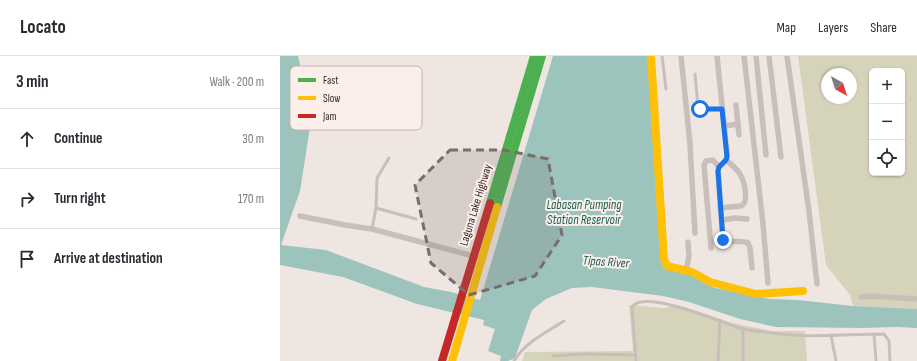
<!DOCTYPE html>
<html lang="en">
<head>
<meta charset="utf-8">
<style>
	:root { --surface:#fff; --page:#f7f7f7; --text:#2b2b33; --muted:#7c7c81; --line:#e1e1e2 }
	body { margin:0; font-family:"Sofia Sans Condensed",sans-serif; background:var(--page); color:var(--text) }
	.controls { position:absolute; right:12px; top:12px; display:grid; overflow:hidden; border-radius:6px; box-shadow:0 1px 3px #0004 }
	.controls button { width:36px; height:36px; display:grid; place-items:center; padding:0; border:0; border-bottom:1px solid var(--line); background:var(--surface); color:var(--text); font:20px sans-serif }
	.compass { position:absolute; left:541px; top:12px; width:36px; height:36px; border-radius:50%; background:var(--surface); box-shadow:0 1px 3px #0004; rotate:141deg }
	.stop { position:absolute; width:12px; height:12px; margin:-9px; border:3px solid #1a73e8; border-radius:50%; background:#fff }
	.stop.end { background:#1a73e8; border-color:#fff; box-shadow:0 1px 4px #0008 }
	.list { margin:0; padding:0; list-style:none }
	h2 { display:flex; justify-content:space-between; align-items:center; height:52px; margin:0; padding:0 16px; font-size:17px }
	h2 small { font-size:13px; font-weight:400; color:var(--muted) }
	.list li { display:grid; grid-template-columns:26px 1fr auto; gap:12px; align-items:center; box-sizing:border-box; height:60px; padding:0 16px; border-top:1px solid var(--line) }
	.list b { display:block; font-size:15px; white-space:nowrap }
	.list em { font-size:13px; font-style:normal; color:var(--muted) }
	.icon { flex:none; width:22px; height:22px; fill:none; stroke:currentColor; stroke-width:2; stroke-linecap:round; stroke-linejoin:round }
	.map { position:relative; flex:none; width:637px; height:305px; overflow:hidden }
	header { display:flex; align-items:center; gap:24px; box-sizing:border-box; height:56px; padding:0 20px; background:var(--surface); border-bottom:1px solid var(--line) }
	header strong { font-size:19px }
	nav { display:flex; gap:22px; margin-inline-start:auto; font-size:14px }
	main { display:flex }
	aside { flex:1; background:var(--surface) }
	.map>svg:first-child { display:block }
	.green { fill:#d5d4ba; fill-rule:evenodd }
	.water { fill:#9cc4bc }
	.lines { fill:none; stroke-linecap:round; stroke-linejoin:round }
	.lane { stroke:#c8beba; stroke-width:3 }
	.street { stroke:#c8beba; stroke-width:5.5 }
	.fast { stroke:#4caf50; stroke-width:8 }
	.slow { stroke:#ffc107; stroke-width:8 }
	.jam { stroke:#c62828; stroke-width:8 }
	.route { stroke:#1a73e8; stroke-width:5 }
	.marked { fill:#796c69; fill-opacity:0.2; stroke:#796c69; stroke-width:3; stroke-dasharray:8 5; stroke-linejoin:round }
	.labels { text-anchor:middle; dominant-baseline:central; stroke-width:4; stroke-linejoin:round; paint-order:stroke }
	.street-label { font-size:12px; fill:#3a2a28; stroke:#fcefe9 }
	.water-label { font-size:13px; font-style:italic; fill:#196057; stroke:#fcefe9 }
	.key { fill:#fcefe9; stroke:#c2b4af; stroke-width:1 }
	.key-label { font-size:11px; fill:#3a2a28 }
</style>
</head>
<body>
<header>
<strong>Locato</strong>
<nav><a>Map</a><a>Layers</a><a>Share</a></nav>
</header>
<main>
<aside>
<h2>3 min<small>Walk · 200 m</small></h2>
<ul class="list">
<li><svg class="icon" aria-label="ahead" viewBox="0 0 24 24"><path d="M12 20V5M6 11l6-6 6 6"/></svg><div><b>Continue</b></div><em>30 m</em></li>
<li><svg class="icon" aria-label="right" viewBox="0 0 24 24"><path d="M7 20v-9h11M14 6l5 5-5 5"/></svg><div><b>Turn right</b></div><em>170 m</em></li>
<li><svg class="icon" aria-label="arrive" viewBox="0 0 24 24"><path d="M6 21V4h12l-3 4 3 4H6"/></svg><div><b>Arrive at destination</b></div></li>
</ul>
</aside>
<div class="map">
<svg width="637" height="305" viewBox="0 0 637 305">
	<rect width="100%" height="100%" fill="#efe6e2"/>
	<g class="green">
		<path d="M518 0H637V253L573 250 570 239 546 209ZM592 15H622V117H592ZM547 18H571V42H547Z"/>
		<polygon points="349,249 384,252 398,249 453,267 491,275 525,275 527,305 242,305 245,296 353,295"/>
	</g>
	<polygon class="water" points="0,0 18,0 30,53 31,65 20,135 1,189 46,194 144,231 171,236 200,244 273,0 370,0 383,209 414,220 426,228 435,232 490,243 518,244 573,250 637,253 637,272 617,271 583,272 496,271 460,263 409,246 383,240 312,231 292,232 266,243 252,254 235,302 228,305 220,305 221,300 208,295 215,273 203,269 204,264 137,248 63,221 0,209"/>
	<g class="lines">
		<g class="lane">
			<polyline points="382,0 386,33"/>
			<polyline points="415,18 418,51 421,53 442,53"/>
			<polyline points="96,152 97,122 109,102"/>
			<polyline points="92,173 96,152 136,163"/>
			<polyline points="463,273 463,305"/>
			<polyline points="594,278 596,305"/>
			<polyline points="551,279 556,305"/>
			<polyline points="273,300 303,298 355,299"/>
			<path d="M234 305C245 286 267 276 284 265"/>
			<path d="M356 305 352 251C363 233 439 265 456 271 465 274 475 275 486 276 524 283 565 278 604 278L609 285 610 305"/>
			<polyline points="438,305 440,265"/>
		</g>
		<g class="street">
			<polyline points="401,0 410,88 415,177"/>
			<path d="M437 0 447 97 446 104 439 111 438 115 443 184C450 188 460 183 468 187L470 192 472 212"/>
			<polyline points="464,0 483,168 488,227"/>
			<polyline points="476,0 486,99"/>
			<polyline points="489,0 501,101"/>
			<polyline points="507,0 529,155 537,228"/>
			<polyline points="456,49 459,79"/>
			<polyline points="444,70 458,68"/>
			<path d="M440 152 461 150C470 146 464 125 460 118 457 113 451 108 446 104"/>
			<polyline points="20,160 65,169 92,173 193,200"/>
			<polyline points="442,164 455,162 467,163"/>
			<polyline points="431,192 424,109 426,105 433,104 439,111"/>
			<polyline points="406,215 409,200 408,186"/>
			<polyline points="581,241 591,240 637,243"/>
		</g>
		<g class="fast">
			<polyline points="210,147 254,0"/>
			<polyline points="217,151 262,0"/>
		</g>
		<g class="slow">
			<polyline points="371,0 384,203 387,210 412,216 430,226 476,238 523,235"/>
			<polyline points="172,305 217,151"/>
		</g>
		<polyline class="jam" points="162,305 210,147"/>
	</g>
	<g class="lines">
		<polyline class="route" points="420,53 442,53 447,101 446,104 439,111 438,115 443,184"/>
	</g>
	<path class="marked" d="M170 94H224L268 103 282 179 255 220 189 239 151 207 135 129Z"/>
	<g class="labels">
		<g class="street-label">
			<text transform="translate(196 149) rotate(-73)">Laguna Lake Highway</text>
		</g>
		<g class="water-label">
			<text x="304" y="149">Labasan Pumping<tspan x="304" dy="15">Station Reservoir</tspan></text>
			<text transform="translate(326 206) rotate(4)">Tipas River</text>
		</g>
	</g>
	<rect x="10" y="10" width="132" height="64" rx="6" class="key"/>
	<rect x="18" y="22" width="18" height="4" fill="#4caf50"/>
	<rect x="18" y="40" width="18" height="4" fill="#ffc107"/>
	<rect x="18" y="58" width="18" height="4" fill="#c62828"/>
	<g class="key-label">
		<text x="43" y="28">Fast</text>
		<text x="43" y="46">Slow</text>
		<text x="43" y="64">Jam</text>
	</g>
</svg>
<div class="controls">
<button>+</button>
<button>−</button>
<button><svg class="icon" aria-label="locate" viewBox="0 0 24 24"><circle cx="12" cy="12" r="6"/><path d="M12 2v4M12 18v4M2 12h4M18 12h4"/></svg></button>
</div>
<svg class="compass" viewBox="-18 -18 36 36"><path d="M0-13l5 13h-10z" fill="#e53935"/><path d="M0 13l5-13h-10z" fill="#7c7c81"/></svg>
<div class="stop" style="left:420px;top:53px"></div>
<div class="stop end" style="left:443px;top:184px"></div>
</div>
</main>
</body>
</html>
